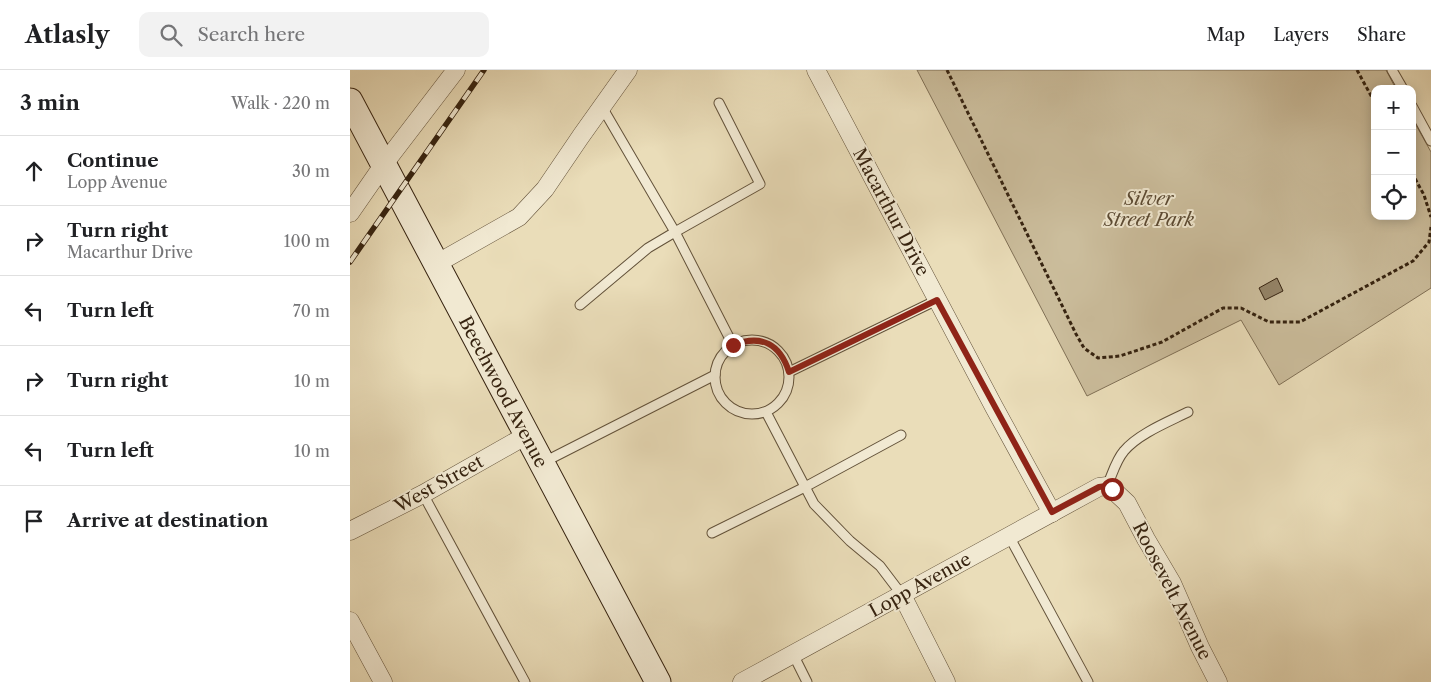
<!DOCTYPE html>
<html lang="en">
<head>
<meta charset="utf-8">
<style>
	:root { --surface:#fff; --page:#f2f2f2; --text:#202124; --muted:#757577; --line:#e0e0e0 }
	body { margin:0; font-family:"Libre Caslon Text",serif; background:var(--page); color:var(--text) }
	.controls { position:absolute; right:15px; top:15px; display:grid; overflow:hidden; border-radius:10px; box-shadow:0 2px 12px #0003 }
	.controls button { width:45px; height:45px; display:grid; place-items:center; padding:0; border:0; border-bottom:1px solid var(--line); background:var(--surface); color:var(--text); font:25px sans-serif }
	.stop { position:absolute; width:15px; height:15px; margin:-11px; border:4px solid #8f2418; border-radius:50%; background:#fff }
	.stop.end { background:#8f2418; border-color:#fff; box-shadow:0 1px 5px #0008 }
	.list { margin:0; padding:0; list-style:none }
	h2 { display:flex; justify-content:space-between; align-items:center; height:65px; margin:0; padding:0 20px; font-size:21px }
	h2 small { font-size:16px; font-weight:400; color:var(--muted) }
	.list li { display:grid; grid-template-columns:32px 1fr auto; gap:15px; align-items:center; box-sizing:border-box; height:70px; padding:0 20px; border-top:1px solid var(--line) }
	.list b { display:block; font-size:19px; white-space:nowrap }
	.list p { margin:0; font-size:16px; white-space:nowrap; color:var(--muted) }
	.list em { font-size:16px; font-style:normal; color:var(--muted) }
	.icon { flex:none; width:28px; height:28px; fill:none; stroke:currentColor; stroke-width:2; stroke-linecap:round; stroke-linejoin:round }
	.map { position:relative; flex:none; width:1081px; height:612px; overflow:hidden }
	header { display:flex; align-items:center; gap:30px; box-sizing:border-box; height:70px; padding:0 25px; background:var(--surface); border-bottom:1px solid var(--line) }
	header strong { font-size:24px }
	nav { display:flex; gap:28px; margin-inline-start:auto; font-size:18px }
	.search { width:350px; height:45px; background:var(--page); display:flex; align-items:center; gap:12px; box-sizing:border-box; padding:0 18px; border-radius:10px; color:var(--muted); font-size:19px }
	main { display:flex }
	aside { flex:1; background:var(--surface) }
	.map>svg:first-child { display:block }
	.green { fill:#cbbd9c; stroke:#807056 }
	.building { fill:#948468; stroke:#362310 }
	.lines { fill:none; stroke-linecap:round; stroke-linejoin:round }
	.lane-casing { stroke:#63523a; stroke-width:11 }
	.street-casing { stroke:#63523a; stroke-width:19 }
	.secondary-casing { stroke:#362310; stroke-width:27 }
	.path { stroke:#362310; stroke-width:3; stroke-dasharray:4 2.5; stroke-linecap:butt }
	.lane { stroke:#f1e9d2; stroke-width:9 }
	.street { stroke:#f1e9d2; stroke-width:18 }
	.secondary { stroke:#f1e9d2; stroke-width:25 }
	.rail-casing { stroke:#362310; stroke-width:5.5 }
	.rail { stroke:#f1e9d2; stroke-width:4; stroke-dasharray:11; stroke-linecap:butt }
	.route { stroke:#8f2418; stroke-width:6 }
	.labels { text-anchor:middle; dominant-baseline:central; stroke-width:4; stroke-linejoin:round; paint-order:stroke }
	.park-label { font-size:18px; font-style:italic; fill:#5b4a33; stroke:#f1e9d2 }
	.street-label { font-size:18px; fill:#362310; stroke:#f1e9d2 }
</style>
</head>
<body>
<header>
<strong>Atlasly</strong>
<div class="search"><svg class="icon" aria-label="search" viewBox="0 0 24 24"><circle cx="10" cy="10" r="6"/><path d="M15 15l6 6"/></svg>Search here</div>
<nav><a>Map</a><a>Layers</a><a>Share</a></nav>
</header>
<main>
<aside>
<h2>3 min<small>Walk · 220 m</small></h2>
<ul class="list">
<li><svg class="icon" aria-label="ahead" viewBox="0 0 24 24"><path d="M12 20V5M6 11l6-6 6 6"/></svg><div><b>Continue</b><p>Lopp Avenue</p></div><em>30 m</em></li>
<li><svg class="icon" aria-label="right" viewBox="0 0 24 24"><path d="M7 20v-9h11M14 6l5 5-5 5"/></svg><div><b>Turn right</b><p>Macarthur Drive</p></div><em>100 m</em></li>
<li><svg class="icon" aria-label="left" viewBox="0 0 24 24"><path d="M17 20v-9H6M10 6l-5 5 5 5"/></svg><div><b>Turn left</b></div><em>70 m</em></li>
<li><svg class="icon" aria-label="right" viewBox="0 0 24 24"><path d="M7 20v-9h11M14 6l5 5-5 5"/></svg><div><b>Turn right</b></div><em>10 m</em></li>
<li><svg class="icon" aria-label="left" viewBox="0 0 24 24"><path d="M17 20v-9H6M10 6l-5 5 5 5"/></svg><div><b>Turn left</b></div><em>10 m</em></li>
<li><svg class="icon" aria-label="arrive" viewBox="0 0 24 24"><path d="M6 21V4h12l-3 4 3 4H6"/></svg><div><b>Arrive at destination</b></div></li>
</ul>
</aside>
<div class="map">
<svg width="1081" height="612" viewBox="0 0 1081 612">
	<rect width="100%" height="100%" fill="#eaddb9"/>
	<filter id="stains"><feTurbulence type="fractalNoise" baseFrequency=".004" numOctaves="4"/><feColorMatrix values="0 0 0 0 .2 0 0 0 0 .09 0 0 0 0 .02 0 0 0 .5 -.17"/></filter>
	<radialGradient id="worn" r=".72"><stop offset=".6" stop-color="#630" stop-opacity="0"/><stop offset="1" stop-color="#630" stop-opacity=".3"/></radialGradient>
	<polygon class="green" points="567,0 1036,0 1046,19 1025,19 1025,146 1062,146 1062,48 1081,82 1081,218 929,315 891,250 737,326"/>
	<polygon class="building" points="927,208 933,221 915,230 909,218"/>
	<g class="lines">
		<g class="lane-casing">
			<g id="lane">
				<polyline points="1042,0 1053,19"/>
				<polyline points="1062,36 1081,71"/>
				<polyline points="252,37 325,162 410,114 369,33"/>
				<polyline points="230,235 298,178 325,162 383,275"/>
				<circle cx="402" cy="307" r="37"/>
				<polyline points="439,302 587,230"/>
				<polyline points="416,342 464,434 500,471 530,496 552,525"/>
				<polyline points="194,392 365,305"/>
				<path d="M757 416C762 405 766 390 774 381 788 364 818 352 838 342"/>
				<polyline points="73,424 175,612"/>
				<polyline points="362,463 455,417 551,365"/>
				<polyline points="659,466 738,612"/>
				<polyline points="443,584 457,612"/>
			</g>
		</g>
		<g class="street-casing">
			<g id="street">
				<polyline points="466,0 644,337 702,443"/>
				<polyline points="0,143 34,94 106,0"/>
				<polyline points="86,194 169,147 195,119 231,66 278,0"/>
				<polyline points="0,461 73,424 177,365"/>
				<polyline points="552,525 596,612"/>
				<polyline points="0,551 33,612"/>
				<polyline points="392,612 749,417 757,416 762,419 777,433 796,469 822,513 850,577 868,612"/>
			</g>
		</g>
		<g class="secondary-casing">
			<polyline id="secondary" points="0,31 308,612"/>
		</g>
		<g class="path">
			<polyline points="597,0 726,264 734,278 748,288 770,286 812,272 873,238 891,238 919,252 950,252 1063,191 1079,172 1081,157"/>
			<polyline points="1007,0 1025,33"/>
			<polyline points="1062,103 1074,125 1081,147"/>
		</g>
		<use href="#lane" class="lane"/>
		<use href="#street" class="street"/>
		<use href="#secondary" class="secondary"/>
		<g class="rail-casing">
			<polyline id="rail" points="0,192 134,0"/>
		</g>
		<use href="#rail" class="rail"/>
	</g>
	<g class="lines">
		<path class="route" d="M383 275C412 264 430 274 439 302L587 230 702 442 749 417 756 416 762 419"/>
	</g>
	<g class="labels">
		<g class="park-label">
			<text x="799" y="129">Silver<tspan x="799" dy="21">Street Park</tspan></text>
		</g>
		<g class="street-label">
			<text transform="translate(541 142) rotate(62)">Macarthur Drive</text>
			<text transform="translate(153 322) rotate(62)">Beechwood Avenue</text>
			<text transform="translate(89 414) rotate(-29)">West Street</text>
			<text transform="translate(570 515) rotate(-29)">Lopp Avenue</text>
			<text transform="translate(822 521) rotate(63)">Roosevelt Avenue</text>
		</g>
	</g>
	<rect width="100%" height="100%" filter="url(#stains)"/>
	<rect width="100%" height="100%" fill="url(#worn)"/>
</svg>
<div class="controls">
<button>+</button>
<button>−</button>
<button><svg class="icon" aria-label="locate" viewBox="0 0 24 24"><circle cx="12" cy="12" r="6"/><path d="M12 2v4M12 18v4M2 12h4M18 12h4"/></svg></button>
</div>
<div class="stop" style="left:762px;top:419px"></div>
<div class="stop end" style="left:383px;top:275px"></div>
</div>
</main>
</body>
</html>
